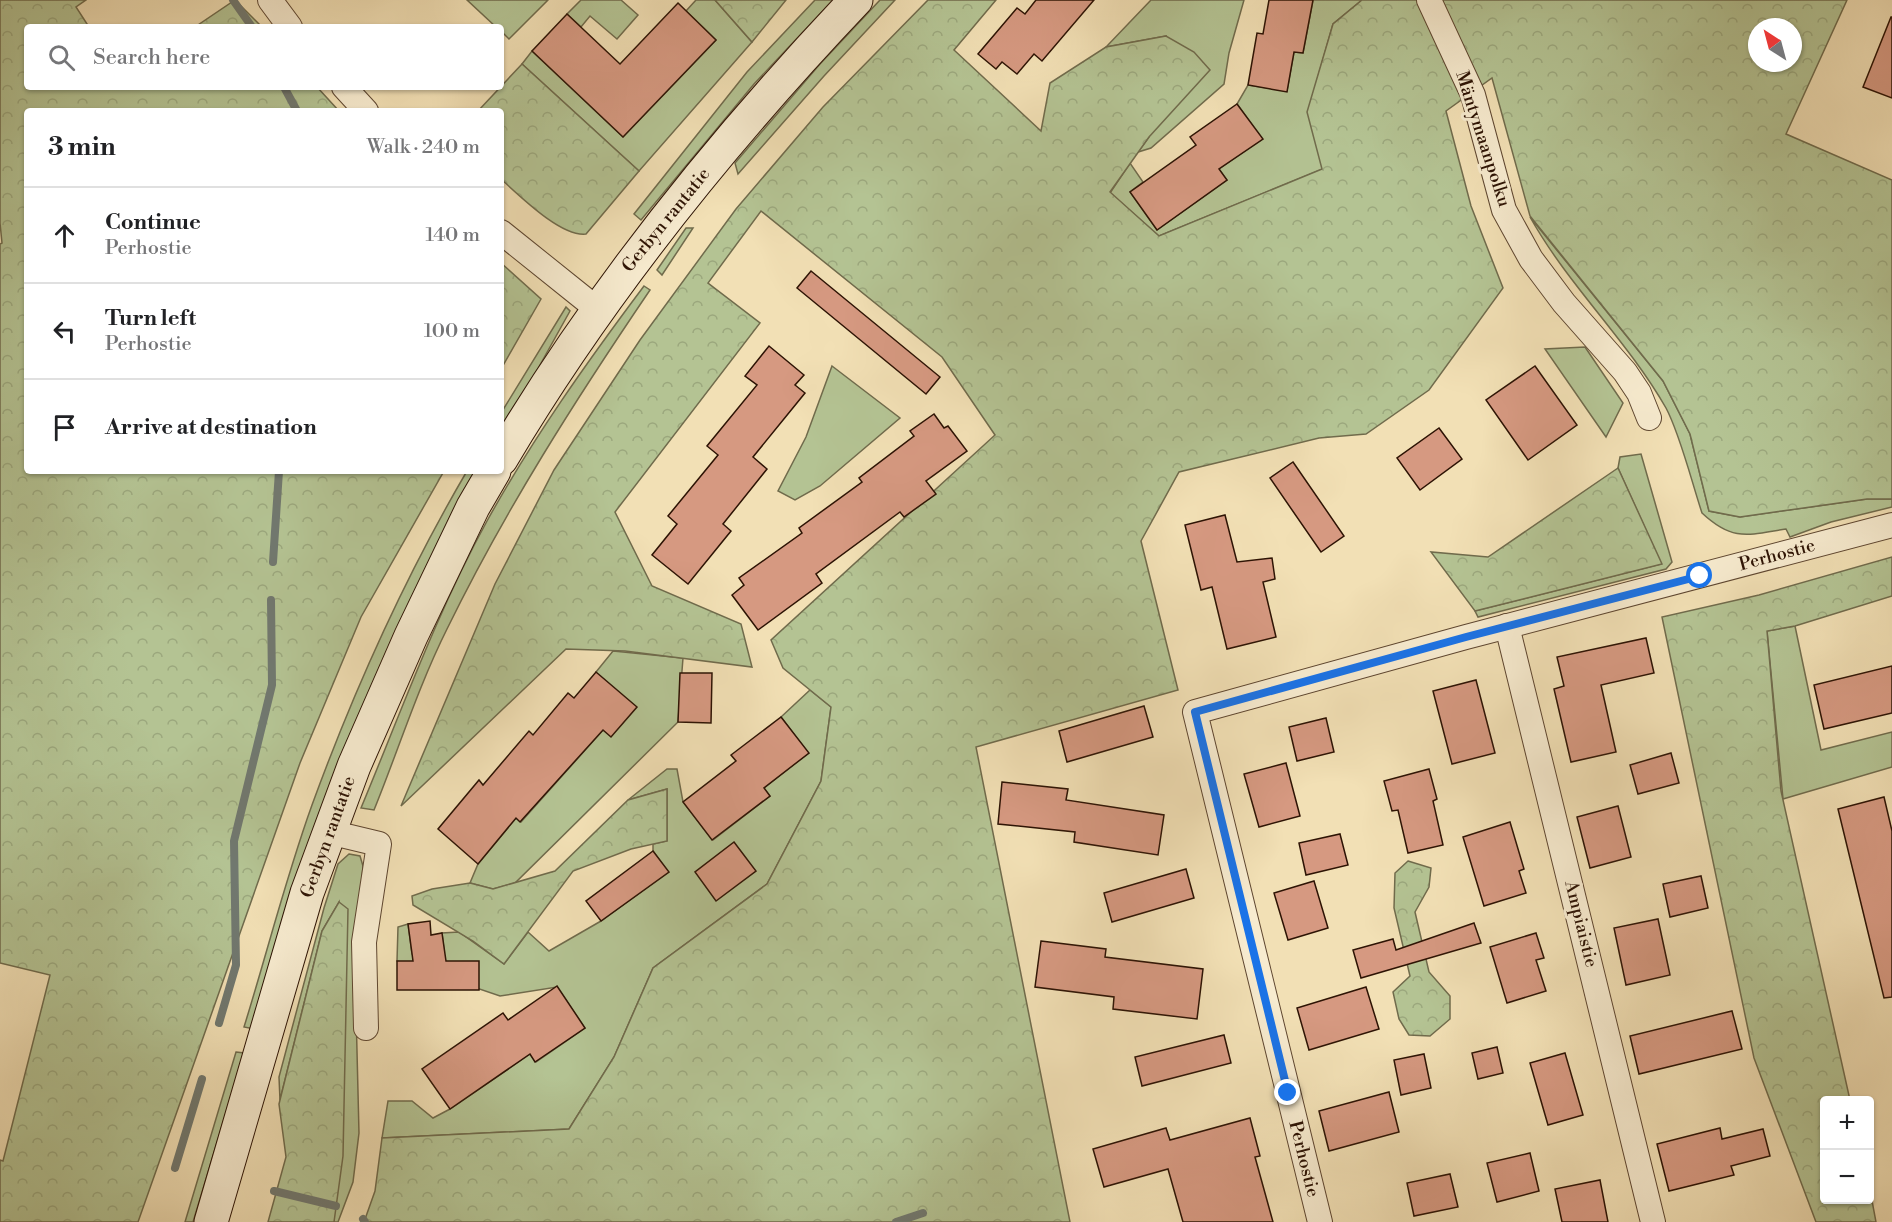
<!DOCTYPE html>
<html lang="en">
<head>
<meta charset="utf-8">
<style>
	:root { --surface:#fff; --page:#f6f6f6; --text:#202124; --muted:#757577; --line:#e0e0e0 }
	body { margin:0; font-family:"Libre Bodoni",serif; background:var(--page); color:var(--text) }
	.controls { position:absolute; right:18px; bottom:18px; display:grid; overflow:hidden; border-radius:6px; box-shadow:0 2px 4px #0004 }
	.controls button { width:54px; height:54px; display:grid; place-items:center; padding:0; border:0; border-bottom:2px solid var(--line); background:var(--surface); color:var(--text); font:30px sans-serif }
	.compass { position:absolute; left:1748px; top:18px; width:54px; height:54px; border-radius:50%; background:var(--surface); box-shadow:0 2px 4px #0004; rotate:324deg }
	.stop { position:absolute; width:18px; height:18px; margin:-14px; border:4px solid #1a73e8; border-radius:50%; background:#fff }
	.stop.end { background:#1a73e8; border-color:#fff; box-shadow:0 2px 6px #0008 }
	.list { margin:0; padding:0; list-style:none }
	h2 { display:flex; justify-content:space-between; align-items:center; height:78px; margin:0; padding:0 24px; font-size:26px }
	h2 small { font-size:20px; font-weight:400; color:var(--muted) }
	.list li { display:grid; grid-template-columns:39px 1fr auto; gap:18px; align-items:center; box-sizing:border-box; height:96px; padding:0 24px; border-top:2px solid var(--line) }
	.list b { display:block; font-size:22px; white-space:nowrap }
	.list p { margin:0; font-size:20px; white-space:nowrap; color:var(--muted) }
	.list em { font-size:20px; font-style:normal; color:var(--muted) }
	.icon { flex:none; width:33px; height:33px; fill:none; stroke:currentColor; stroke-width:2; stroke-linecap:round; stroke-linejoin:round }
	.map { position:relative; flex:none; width:1892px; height:1222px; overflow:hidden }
	.search { position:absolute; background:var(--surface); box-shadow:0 2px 4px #0004; left:24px; top:24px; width:480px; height:66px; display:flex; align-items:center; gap:15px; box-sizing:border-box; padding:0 21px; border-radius:6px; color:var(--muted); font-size:22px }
	.panel { position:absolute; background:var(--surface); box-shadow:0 2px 4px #0004; left:24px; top:108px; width:480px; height:366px; border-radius:6px }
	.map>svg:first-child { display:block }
	.grass { fill:#b4c393; stroke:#706b4c; stroke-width:1.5 }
	.forest { fill:url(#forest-crowns); stroke:#706b4c; stroke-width:1.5; fill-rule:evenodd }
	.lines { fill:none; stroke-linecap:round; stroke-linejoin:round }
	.stream { stroke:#71786f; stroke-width:8 }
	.building { fill:#d69981; stroke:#2d1304; stroke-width:1.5 }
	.minor-casing { stroke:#5e4630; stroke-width:26 }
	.secondary-casing { stroke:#2d1304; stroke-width:35 }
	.minor { stroke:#f7ebcf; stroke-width:24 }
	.secondary { stroke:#f7ebcf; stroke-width:33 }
	.route { stroke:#1a73e8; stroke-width:8 }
	.labels { text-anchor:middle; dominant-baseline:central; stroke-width:6; stroke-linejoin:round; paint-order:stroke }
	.street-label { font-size:18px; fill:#2d1304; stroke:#f7ebcf }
</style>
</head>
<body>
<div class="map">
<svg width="1892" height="1222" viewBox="0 0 1892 1222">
	<defs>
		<pattern id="forest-crowns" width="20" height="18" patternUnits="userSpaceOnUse" patternTransform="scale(1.5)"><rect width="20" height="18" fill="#b4c393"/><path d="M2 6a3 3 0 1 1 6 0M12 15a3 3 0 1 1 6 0" fill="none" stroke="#9ba77d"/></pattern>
	</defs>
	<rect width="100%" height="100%" fill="#f2e0b5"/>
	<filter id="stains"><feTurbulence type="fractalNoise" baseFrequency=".00333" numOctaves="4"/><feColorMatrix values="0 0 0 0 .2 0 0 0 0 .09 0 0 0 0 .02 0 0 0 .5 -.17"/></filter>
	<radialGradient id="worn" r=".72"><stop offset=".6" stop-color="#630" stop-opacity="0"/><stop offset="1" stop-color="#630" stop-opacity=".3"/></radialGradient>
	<g class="grass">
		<polygon points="467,0 548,0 509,39 501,31 501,27 496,27"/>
		<polygon points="581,0 621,0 638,15 617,39 590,16 581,27 567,14"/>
		<polygon points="696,0 715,0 752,42 639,171 522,64 532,51 623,137 716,40 686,11"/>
		<polygon points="815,0 833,0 754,84 641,220 634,214 747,72"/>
		<polygon points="880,0 895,0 824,76 738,174 735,163 820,64"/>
		<polygon points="1151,0 1244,0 1229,53 1224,84 1151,148 1138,152 1149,137 1166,36 1106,47"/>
		<polygon points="1313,0 1362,0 1333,24 1308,112 1323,169 1159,236 1110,193 1130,163 1143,182 1130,192 1157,230 1227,180 1219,169 1262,139 1237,104 1248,85 1287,91 1294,52 1303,53"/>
		<path d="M1530 217 1663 381 1690 434 1709 511 1740 517 1867 499H1892V507L1831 522 1790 537 1786 529C1748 535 1733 542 1702 513 1692 483 1680 434 1666 408 1627 340 1568 285 1530 217Z"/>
		<polygon points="686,228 693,228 662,275 657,270"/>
		<path d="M644 286 650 290C576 399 505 510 447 629 418 687 398 751 374 810L361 808C401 712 437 612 487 521 533 438 587 362 644 286Z"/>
		<polygon points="566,307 570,311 501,435 501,413"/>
		<polygon points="1585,347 1623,403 1606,437 1545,349"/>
		<polygon points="832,366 900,418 820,486 795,500 778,491 806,437"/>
		<polygon points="1641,454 1672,562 1666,569 1478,617 1475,611 1661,564 1618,468 1620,457"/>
		<path d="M467 471H481L254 1029 244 1027C267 953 286 877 312 805 354 690 405 577 467 471Z"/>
		<polygon points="1795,626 1821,750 1892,732 1892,767 1783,799 1767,631"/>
		<polygon points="613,651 683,658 678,722 515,883 493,889 470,883 478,864 516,818 521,822 603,730 596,672"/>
		<polygon points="810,690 831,707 821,781 767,884 653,968 614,1057 569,1129 382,1138 388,1101 412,1101 433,1118 450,1109 530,1054 536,1062 585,1028 557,987 500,996 397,961 398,927 408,924 412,954 444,950 442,933 459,932 504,964 528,932 549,951 601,921 668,872 653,851 653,844 667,841 667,789 628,800 667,769 677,769 683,802 713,840 770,796 764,788 808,753 781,717"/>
		<polygon points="349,854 360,856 363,866 355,969 359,1133 353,1182 338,1222 334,1222 339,902 322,931 280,1100 279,1077 324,908 338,864"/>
		<polygon points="236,1052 244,1053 193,1222 185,1222"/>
	</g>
	<g class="forest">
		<polygon points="0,0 86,0 76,7 89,27 27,27 27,87 317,87 339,111 27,111 27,471 444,471 361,617 300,763 138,1222 0,1222 0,1160 3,1161 50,975 0,963 0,244 2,243 0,223"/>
		<polygon points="235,0 262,27 195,27"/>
		<polygon points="715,0 786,0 752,42"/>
		<path d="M928 0H996L954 50 1041 131 1050 83 1106 47 1166 36 1194 52 1210 70 1149 137 1110 192 1159 236 1322 169 1307 112 1333 24 1362 0H1847L1786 134 1892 180V499H1867L1740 517 1709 511 1690 434 1663 381 1530 216 1492 78 1446 111 1471 206 1503 288 1429 390 1366 434 1319 438 1179 472 1141 541 1178 690 976 747 1070 1222H364L375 1191 382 1138 569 1129 614 1057 653 968 767 884 821 781 831 707 783 668 771 640 995 435 942 357 761 211 708 283 760 323 615 512 652 586 741 624 752 667 625 651 566 649 401 806 495 584 554 470 640 340 736 209 823 107ZM1757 27H1793V63H1757Z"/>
		<path d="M522 64 639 171 586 234C561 237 520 196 501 179V111H478Z"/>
		<polygon points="501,263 541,299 501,369"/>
		<polygon points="1618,468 1662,564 1475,611 1431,552 1488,557"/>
		<polygon points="1892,557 1892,596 1795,626 1767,631 1781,791 1850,1100 1824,1100 1824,1200 1870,1200 1870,1190 1876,1222 1816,1222 1754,1058 1662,617 1759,595"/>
		<polygon points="667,789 667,841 631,849 573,871 504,964 473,941 413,905 412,896 432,889 470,883 493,889 555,871 628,800"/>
		<polygon points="1408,861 1431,868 1429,887 1415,912 1429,972 1450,996 1450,1019 1430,1036 1409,1035 1399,1019 1393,992 1410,976 1394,908 1395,873"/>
		<polygon points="339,902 348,909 343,1156 334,1222 268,1222 286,1157 279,1104 322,931"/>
	</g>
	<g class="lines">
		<g class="stream">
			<polyline points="233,0 252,27"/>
			<polyline points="284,87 297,111"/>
			<polyline points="273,562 279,471"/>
			<polyline points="219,1023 236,965 234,841 272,685 271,600"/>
			<polyline points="175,1168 202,1079"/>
			<polyline points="274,1191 336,1206"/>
			<polyline points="363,1219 365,1222"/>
			<polyline points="896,1222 923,1213"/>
		</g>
	</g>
	<g class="building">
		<polygon points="1036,0 1094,0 1042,61 1034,54 1017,74 1002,62 996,69 978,54 1017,8 1025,14"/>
		<polygon points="1269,0 1313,0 1303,53 1294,52 1287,92 1248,85 1257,33 1263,34"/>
		<polygon points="678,3 716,40 623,137 532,51 567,14 620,64"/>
		<polygon points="1891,17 1892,17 1892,98 1863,87"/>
		<polygon points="1237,104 1263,139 1219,169 1227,180 1157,230 1130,192 1196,145 1190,137"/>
		<polygon points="811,271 940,377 926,394 797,288"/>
		<polygon points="769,346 804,375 795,385 805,393 753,457 767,469 723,524 731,531 688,584 652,555 677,524 668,516 718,455 707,446 757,385 745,376"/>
		<polygon points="1535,366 1577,425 1528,460 1486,400"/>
		<polygon points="934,414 944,428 948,426 967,451 926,481 936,494 904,517 900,512 816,574 822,583 758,630 732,595 744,585 739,578 802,533 799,528 862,482 859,478 914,436 910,431"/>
		<polygon points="1439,428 1462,459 1420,490 1397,458"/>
		<polygon points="1293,462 1344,536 1321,552 1270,478"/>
		<polygon points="1225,515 1237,562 1272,558 1275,579 1263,582 1276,637 1227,649 1212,587 1201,590 1185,525"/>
		<polygon points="1646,638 1654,673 1601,685 1616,752 1571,762 1554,689 1564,686 1557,657"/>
		<polygon points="1892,666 1892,713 1824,729 1814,685"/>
		<polygon points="596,672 637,707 611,737 603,730 520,822 516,818 478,864 438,829 479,780 483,785 529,731 533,735 568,693 574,698"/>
		<polygon points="680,673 712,673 711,723 678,722"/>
		<polygon points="1476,680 1495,753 1452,764 1433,691"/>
		<polygon points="1144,706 1153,737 1067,762 1059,731"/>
		<polygon points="781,717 809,753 764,788 770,796 712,840 683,802 736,761 731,755"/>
		<polygon points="1326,718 1334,752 1297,761 1289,727"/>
		<polygon points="1671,753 1679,783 1638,794 1630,765"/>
		<polygon points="1286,763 1300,816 1259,827 1244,774"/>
		<polygon points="1429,769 1437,799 1433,801 1443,845 1408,853 1398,810 1392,811 1384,781"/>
		<polygon points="1002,782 1068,789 1066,800 1164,815 1158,855 1074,842 1075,832 998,824"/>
		<polygon points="1884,797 1892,831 1892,997 1884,998 1838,809"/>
		<polygon points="1618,806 1631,857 1590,868 1577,817"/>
		<polygon points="1510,822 1524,869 1519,871 1526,893 1484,906 1463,837"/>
		<polygon points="1340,834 1348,865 1306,875 1299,843"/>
		<polygon points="734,842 756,871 716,901 695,872"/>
		<polygon points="653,851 669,872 601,921 586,901"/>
		<polygon points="1186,869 1194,898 1112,922 1104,893"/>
		<polygon points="1701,876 1708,908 1670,917 1663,884"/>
		<polygon points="1314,881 1328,928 1288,940 1274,893"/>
		<polygon points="1658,919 1670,975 1626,985 1614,928"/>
		<polygon points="430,921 431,935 442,933 446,961 479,961 479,990 397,990 397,961 413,961 408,924"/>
		<polygon points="1474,923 1481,943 1361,978 1353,950 1393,939 1396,950"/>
		<polygon points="1536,933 1544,958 1536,960 1546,991 1507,1003 1490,947"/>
		<polygon points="1041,941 1106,949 1105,957 1203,969 1197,1019 1113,1009 1114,997 1035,987"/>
		<polygon points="557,986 585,1028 535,1062 530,1054 450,1109 422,1069 503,1013 508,1020"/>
		<polygon points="1366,987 1379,1029 1309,1050 1297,1008"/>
		<polygon points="1732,1011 1742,1049 1639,1074 1630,1036"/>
		<polygon points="1224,1035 1231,1063 1142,1086 1135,1057"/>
		<polygon points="1497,1047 1503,1073 1478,1079 1472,1053"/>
		<polygon points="1565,1053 1583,1115 1548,1125 1530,1063"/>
		<polygon points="1424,1054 1431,1088 1401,1095 1394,1060"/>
		<polygon points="1389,1092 1399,1132 1329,1151 1319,1111"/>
		<polygon points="1250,1118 1260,1156 1255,1157 1273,1222 1183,1222 1168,1169 1104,1187 1093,1149 1166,1128 1170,1140"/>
		<polygon points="1720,1128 1722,1139 1763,1129 1770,1156 1731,1166 1734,1175 1669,1191 1657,1144"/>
		<polygon points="1530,1153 1539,1191 1497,1202 1487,1163"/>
		<polygon points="1450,1174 1458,1207 1414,1216 1407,1183"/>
		<polygon points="1600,1180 1608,1222 1562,1222 1555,1189"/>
	</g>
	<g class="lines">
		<g class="minor-casing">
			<g id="minor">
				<polyline points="270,0 290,27"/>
				<polyline points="1429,0 1473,95 1504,210 1531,259 1564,303 1625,372 1639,393 1649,418"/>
				<polyline points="344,87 366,111"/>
				<polyline points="501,232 597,309"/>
				<polyline points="1507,626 1653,1222"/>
				<polyline points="329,832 379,844 364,942 366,1028"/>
				<polyline points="1320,1222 1195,712 1466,637 1892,525"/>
			</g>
		</g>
		<g class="secondary-casing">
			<g id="secondary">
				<path d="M501 459C600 292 722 141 856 0"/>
				<polyline points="211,1222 307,893 354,766 411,636 473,507 494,471"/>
			</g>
		</g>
		<use href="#minor" class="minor"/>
		<use href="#secondary" class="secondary"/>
	</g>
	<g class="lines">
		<polyline class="route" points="1288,1093 1195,712 1466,637 1700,576"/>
	</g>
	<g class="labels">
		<g class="street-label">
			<text transform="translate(1483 139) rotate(72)">Mäntymaanpolku</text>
			<text transform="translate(666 220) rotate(-51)">Gerbyn rantatie</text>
			<text transform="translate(1777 555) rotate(-15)">Perhostie</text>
			<text transform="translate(328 837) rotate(-70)">Gerbyn rantatie</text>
			<text transform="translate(1581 924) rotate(76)">Ampiaistie</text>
			<text transform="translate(1304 1159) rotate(76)">Perhostie</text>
		</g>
	</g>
	<rect width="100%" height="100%" filter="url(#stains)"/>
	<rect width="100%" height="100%" fill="url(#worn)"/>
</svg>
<div class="controls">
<button>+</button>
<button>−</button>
</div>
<svg class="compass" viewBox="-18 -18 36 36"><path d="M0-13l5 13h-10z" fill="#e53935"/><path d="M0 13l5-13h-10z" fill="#757577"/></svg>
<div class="stop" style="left:1700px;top:576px"></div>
<div class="stop end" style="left:1288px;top:1093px"></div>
<div class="search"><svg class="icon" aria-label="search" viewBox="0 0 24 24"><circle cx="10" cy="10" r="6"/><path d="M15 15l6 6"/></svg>Search here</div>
<section class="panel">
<h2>3 min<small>Walk · 240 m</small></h2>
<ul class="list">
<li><svg class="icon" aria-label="ahead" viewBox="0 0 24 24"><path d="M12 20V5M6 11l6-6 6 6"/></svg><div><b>Continue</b><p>Perhostie</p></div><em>140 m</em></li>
<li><svg class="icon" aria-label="left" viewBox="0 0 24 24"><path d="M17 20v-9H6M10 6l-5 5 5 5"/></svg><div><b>Turn left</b><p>Perhostie</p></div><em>100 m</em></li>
<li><svg class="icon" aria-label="arrive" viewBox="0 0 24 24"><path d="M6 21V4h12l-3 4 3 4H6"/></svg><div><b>Arrive at destination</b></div></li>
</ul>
</section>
</div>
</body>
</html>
